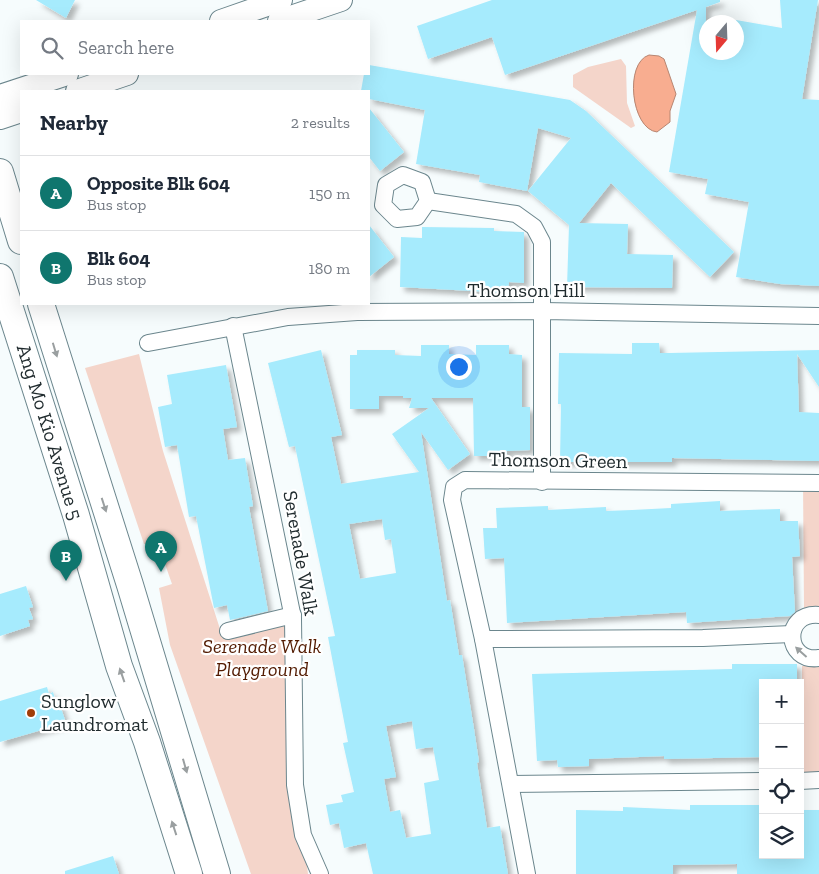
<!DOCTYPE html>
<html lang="en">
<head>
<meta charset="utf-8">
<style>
	:root { --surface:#fff; --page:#f6f6f7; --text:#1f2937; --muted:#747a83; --line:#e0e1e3; --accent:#0f766e }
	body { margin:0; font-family:"Zilla Slab",serif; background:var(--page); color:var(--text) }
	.controls { position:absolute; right:15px; bottom:15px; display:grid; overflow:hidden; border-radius:0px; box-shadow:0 5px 20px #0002 }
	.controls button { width:45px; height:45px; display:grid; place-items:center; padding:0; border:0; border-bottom:1px solid var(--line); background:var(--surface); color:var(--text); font:25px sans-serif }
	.compass { position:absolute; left:699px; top:15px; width:45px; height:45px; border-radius:50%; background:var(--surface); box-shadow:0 5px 20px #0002; rotate:199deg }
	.you { position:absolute; left:458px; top:366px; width:18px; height:18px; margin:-12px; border:4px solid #fff; border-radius:50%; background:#1a73e8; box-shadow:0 0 0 8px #1a73e833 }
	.badge { display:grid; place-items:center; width:32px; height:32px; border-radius:50%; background:var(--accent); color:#fff; font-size:16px; font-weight:700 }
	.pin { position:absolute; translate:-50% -41px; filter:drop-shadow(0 1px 2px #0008) }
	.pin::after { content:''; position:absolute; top:26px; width:18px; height:15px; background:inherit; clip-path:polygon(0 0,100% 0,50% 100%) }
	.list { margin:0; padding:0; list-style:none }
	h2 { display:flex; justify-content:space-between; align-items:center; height:65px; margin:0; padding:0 20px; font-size:21px }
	h2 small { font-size:16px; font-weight:400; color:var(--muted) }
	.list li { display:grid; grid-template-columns:32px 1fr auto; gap:15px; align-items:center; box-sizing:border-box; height:75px; padding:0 20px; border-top:1px solid var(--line) }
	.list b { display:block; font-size:19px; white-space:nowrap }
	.list p { margin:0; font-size:16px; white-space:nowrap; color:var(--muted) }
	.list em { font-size:16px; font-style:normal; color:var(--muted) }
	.icon { flex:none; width:28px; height:28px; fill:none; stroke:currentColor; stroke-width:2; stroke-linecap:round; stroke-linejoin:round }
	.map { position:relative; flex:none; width:819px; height:874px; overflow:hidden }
	.search { position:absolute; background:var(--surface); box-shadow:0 5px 20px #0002; left:20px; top:20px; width:350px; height:55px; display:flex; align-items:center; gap:12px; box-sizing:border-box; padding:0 18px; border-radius:0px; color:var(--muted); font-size:19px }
	.panel { position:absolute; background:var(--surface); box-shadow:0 5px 20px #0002; left:20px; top:90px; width:350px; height:215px; border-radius:0px }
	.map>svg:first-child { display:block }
	.green { fill:#f4d5ca }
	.water { fill:#f8ad90; stroke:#b78672 }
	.building { fill:#a6ebfd; fill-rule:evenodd; filter:url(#shadow) }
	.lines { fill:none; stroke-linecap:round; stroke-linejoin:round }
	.street-casing { stroke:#6b868d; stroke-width:18 }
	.secondary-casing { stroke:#6b868d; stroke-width:24 }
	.primary-casing { stroke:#6b868d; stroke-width:28 }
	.street { stroke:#fff; stroke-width:16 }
	.secondary { stroke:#fff; stroke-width:22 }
	.primary { stroke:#fff; stroke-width:26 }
	.oneway { fill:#9a9fa0 }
	.poi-dot { fill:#a13d07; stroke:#fff; stroke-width:2 }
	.labels { text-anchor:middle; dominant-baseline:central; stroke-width:4.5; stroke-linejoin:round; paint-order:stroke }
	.street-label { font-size:20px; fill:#1f2a2d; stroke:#fff }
	.park-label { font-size:20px; font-style:italic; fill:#521a00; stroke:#fff }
	.poi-label { font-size:20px; fill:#1f2a2d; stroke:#fff; text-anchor:start }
</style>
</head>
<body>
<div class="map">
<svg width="819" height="874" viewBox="0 0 819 874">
	<defs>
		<filter id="shadow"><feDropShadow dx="4.5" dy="4.5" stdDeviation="2.5" flood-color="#0004"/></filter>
	</defs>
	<rect width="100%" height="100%" fill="#f6fcfd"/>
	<g class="green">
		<polygon points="621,59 626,66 627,103 635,126 631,128 573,87 573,75 588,67"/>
		<polygon points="139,354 163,451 220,629 293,618 303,835 308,874 251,874 170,645 159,588 172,584 158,544 144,544 85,368"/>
		<polygon points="803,480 819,480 819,609 804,610"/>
		<polygon points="819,665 819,775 802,775 802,666"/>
	</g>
	<path class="water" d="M649 55 659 56 664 59 676 94 670 111V122L657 132C631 129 624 63 649 55Z"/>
	<g class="building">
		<polygon points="36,0 75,0 66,18"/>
		<polygon points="492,0 720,0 720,2 706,7 706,52 736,52 736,20 782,28 780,0 818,0 802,99 819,100 819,286 780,284 736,277 749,202 705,194 708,179 669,172 697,10 505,75 492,37 428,59 417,26"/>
		<polygon points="369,65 570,100 586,111 734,252 710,277 611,183 579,223 628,224 627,254 673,255 672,288 567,287 569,225 528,191 571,138 538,128 527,191 479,182 480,175 416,164 425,110 369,99 369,91 361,91 364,74 369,74"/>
		<polygon points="369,108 404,152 380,171 369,157"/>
		<polygon points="369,225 394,257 369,277"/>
		<polygon points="422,227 494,228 494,231 524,232 524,283 509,282 508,293 400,287 401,237 422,238"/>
		<polygon points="632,343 659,343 660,353 669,353 819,350 819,387 797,354 799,412 819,413 819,461 672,458 672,462 560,462 561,404 558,404 559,353 632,354"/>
		<path d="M421 345H449V354L476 355V345H509V354L522 355V407H530V450L507 451V456H474L473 398H431L470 454 448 470 421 432 447 601 450 600 459 655H462L474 729 479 762 477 763 487 828 500 826 508 874H373L366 843 344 848 339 823 330 825 326 805 343 802 341 795 354 792 343 743 348 742 328 637 335 636 295 446 289 447 268 363 321 350 342 435 331 437 341 484 419 472 392 434 429 408H409L412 398H403V396H379V409H350V355H357V350H395V355L421 356ZM382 519 385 540 391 539 396 573 360 579 349 524ZM412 721 416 749 433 747 439 780 424 783 431 834 406 838 400 810 390 812 384 779 396 777 386 726Z"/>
		<polygon points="226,365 237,427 223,429 228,460 245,458 253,506 249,507 268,611 230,620 227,605 214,608 196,516 189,517 177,445 165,447 158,407 172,404 167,375"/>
		<polygon points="720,501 720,511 780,509 780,521 798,521 800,556 792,557 795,612 790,616 687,623 686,612 507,623 504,558 485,559 483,528 497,528 496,508 548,506 548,510 606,507 606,511 632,510 671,508 671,504"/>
		<polygon points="26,586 33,607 29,608 33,619 28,620 30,626 0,636 0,594"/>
		<polygon points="732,664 797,664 797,683 763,683 763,757 664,759 664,756 589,759 589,766 558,767 557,760 537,761 532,674 732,669"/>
		<polygon points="47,687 49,694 53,692 56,702 59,702 66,723 0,742 0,701"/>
		<polygon points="690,805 763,805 763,855 800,855 800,810 819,810 819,874 737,874 737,864 673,865 673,874 576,874 576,810 623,811 623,807 690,810"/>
		<polygon points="113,856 119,874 65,874 65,871"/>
	</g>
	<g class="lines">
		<g class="street-casing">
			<g id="street">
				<polygon points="403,175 422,182 428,201 417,217 397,219 383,205 386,185"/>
				<polyline points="428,201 516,214 534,227 542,242 542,482"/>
				<polyline points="233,326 293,618 295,785 303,835 320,874"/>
				<polyline points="148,343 288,317 357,312 543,311 819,316"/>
				<path d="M819 615C782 612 785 663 819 658"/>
				<polyline points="228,631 293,615"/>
				<polyline points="483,639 703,638 792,634"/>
				<polyline points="800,781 819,780"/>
				<polyline points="511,784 763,781"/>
				<polyline points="527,874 483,639 452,500 454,487 465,480 819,483"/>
			</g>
		</g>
		<g class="secondary-casing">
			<g id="secondary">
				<polyline points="221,21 281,0"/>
				<polyline points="279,21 341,0"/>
				<polyline points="77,91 127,74"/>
				<polyline points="0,96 67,74"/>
				<polyline points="0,118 21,111"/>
			</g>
		</g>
		<g class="primary-casing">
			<g id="primary">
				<polyline points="0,172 21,241"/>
				<polyline points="0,277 76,515 119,666 147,742 189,874"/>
				<polyline points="41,304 130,585 217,874"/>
			</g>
		</g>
		<use href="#street" class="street"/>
		<use href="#secondary" class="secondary"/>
		<use href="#primary" class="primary"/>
	</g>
	<defs><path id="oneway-solid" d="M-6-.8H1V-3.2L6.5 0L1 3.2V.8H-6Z" transform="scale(1.25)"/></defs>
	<g class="oneway">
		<use href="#oneway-solid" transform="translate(55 350) rotate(73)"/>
		<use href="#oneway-solid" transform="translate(104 505) rotate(72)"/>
		<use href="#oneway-solid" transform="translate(801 652) rotate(-138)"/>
		<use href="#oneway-solid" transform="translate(122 675) rotate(-109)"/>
		<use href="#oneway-solid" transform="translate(185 766) rotate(74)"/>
		<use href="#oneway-solid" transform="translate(174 828) rotate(-108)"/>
	</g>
	<circle class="poi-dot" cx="31" cy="713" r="5"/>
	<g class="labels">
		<g class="street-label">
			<text x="526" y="290">Thomson Hill</text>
			<text transform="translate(50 432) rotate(73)">Ang Mo Kio Avenue 5</text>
			<text transform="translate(558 460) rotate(1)">Thomson Green</text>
			<text transform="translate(301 553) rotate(80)">Serenade Walk</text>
		</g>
		<g class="park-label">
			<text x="262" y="646">Serenade Walk<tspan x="262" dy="23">Playground</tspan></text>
		</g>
		<g class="poi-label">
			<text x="41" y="701">Sunglow<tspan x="41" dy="23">Laundromat</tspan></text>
		</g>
	</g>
</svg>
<div class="controls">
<button>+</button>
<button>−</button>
<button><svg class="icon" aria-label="locate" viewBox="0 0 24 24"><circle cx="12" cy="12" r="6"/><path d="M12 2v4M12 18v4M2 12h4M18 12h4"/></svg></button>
<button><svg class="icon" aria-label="layers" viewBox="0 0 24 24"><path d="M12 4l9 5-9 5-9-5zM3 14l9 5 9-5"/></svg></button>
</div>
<svg class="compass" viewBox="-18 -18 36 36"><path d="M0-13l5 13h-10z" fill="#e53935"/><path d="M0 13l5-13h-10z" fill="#747a83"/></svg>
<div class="you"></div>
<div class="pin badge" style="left:161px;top:572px">A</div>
<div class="pin badge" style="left:66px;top:581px">B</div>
<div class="search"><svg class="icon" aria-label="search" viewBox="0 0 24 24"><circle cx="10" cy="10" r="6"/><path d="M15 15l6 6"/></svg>Search here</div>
<section class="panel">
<h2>Nearby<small>2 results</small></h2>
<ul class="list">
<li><span class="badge">A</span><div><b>Opposite Blk 604</b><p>Bus stop</p></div><em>150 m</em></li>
<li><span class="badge">B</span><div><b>Blk 604</b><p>Bus stop</p></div><em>180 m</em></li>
</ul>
</section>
</div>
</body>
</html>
